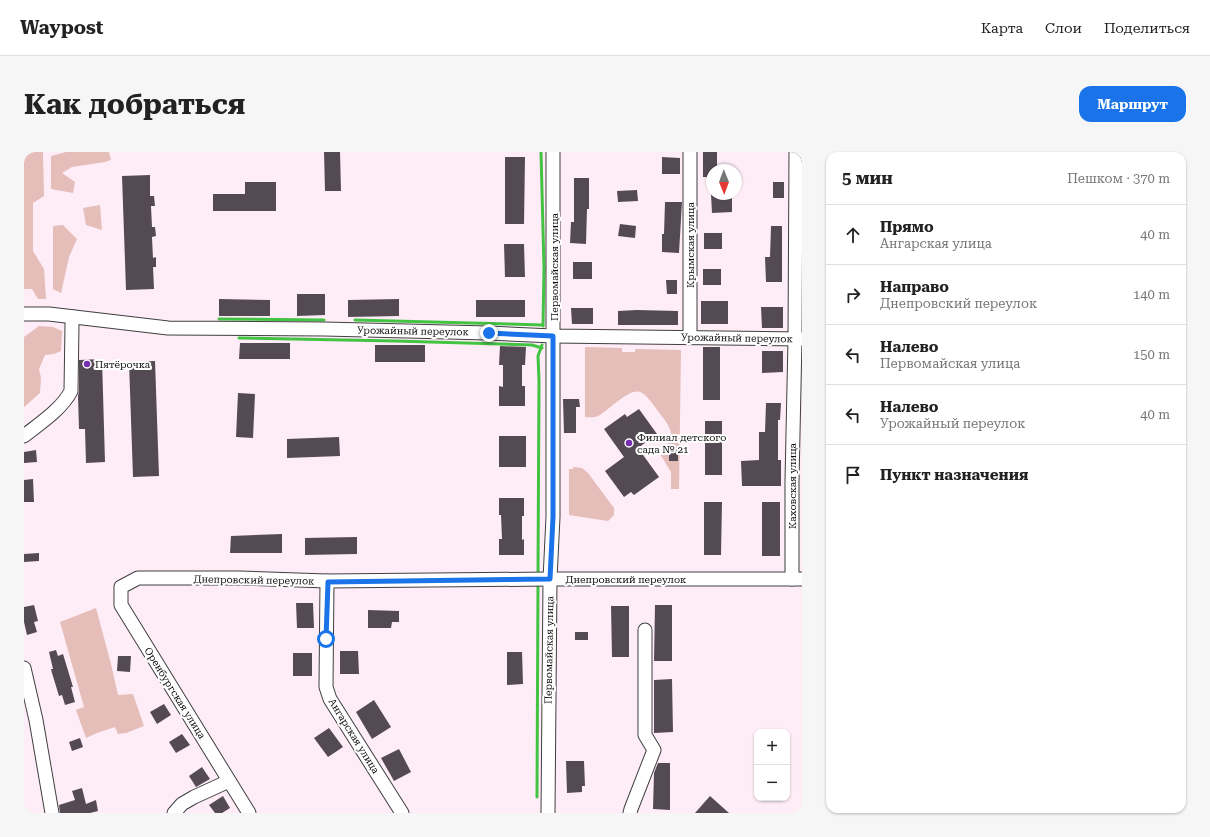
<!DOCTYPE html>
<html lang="ru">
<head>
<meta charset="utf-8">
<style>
	:root { --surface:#fff; --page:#f6f6f6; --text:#222; --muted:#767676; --line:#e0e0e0; --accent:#1a73e8 }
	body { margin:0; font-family:"Roboto Serif",serif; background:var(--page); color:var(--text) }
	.controls { position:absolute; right:12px; bottom:12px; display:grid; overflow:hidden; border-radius:8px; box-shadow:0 1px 3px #0004 }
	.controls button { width:36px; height:36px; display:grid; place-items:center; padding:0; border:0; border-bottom:1px solid var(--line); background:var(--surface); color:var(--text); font:20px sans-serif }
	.compass { position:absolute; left:682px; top:12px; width:36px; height:36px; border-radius:50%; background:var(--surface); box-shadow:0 1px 3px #0004; rotate:179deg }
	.stop { position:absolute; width:12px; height:12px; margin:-9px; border:3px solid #1a73e8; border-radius:50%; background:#fff }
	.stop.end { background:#1a73e8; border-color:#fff; box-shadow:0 1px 4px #0008 }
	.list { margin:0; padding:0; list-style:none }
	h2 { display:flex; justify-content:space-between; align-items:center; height:52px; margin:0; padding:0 16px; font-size:17px }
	h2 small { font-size:13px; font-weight:400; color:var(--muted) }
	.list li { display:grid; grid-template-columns:26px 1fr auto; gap:12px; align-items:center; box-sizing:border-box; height:60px; padding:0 16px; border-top:1px solid var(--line) }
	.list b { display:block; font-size:15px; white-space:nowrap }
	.list p { margin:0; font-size:13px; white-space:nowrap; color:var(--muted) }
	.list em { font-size:13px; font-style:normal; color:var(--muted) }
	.icon { flex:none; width:22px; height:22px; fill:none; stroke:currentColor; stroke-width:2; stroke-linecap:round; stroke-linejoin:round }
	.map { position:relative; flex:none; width:778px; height:661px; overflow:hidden; border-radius:12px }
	header { display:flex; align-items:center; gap:24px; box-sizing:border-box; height:56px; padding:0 20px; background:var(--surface); border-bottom:1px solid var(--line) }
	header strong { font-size:19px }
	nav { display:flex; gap:22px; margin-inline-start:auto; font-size:14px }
	.intro { display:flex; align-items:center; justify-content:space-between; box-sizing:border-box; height:96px; padding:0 24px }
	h1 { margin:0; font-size:28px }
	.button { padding:10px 18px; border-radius:12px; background:var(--accent); color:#fff; font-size:14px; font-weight:700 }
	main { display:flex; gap:24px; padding:0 24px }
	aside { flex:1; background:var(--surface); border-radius:12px; box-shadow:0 1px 3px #0004 }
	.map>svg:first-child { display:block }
	.green { fill:#e5bdb9 }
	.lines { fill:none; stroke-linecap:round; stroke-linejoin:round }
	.stream { stroke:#43c342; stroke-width:3 }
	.building { fill:#544a54 }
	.minor-casing { stroke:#3f3f3f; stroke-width:15 }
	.minor { stroke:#fff; stroke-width:13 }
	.route { stroke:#1a73e8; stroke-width:5 }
	.poi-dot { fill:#762fb1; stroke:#fff; stroke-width:1.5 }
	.labels { text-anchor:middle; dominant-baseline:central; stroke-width:4; stroke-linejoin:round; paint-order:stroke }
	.street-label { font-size:10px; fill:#0c0c0c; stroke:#fff }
	.poi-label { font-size:10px; fill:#0c0c0c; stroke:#fff; text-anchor:start }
</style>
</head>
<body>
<header>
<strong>Waypost</strong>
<nav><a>Карта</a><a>Слои</a><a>Поделиться</a></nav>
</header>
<div class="intro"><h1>Как добраться</h1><a class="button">Маршрут</a></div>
<main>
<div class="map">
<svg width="778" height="661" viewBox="0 0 778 661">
	<rect width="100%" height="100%" fill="#feedf7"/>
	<g class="green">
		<polygon points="0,0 19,0 20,44 9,51 9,99 20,117 22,147 14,147 8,137 0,137"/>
		<polygon points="42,0 85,0 87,8 81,10 48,15 38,21 51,30 49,41 27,37 27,4"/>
		<polygon points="76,53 78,78 62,73 59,56"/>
		<polygon points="39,73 53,87 45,105 37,141 29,137 29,74"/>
		<polygon points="15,174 29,175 38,179 37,199 30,202 21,203 15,217 17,226 16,241 0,255 0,185"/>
		<path d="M561 195 598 196V200H611V197L657 198 655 337H647V320L636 302C637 296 642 295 645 290 653 279 637 264 631 255 627 250 622 242 616 240 605 236 584 259 574 264 570 266 565 265 561 265Z"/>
		<polygon points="549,315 558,316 564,321 590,356 590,363 584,369 545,363 545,317 549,317"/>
		<polygon points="72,456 87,512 94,543 109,542 120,574 102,581 94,582 91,575 73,581 62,586 52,558 60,555 36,470"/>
	</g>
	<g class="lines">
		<g class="stream">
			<polyline points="517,0 520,116 519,174"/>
			<polyline points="195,167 300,168"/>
			<polyline points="331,168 519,173"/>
			<polyline points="215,186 371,189 508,193 518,196"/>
			<polyline points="514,423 515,228 514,204 518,193"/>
			<polyline points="513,645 514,430"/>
		</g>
	</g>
	<g class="building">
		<polygon points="300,0 316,0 317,39 301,39"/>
		<polygon points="679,0 693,0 693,18 688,18 688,25 679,25"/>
		<polygon points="481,5 501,5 500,72 481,72"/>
		<polygon points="638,5 656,6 656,22 638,22"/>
		<polygon points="126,23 126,44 130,44 131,54 127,54 128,75 131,75 132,84 128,85 129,106 132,105 132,115 129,115 130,137 102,138 98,24"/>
		<polygon points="550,26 565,26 565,57 563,57 562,92 546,91 547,70 550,70"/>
		<polygon points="221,30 252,30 252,59 189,59 189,42 221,42"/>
		<rect x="749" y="30" width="11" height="16"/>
		<polygon points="613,38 614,49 594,50 593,39"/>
		<polygon points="687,42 708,42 708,60 688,61"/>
		<polygon points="641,50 658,50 655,101 638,100 638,82 640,82"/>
		<polygon points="596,72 612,74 611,86 594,84"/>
		<polygon points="747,74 758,74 758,130 742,130 741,105 746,105"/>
		<rect x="680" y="81" width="18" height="16"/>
		<polygon points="480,92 500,92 501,125 481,125"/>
		<rect x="549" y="110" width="19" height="17"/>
		<rect x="679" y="117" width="18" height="16"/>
		<polygon points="642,128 653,128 653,142 643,142"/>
		<polygon points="273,142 301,142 301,163 273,164"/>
		<polygon points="195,147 246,148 246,164 195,164"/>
		<polygon points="375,147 375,164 324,165 324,148"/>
		<rect x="452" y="148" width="49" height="17"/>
		<rect x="677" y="149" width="27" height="23"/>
		<polygon points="737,155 759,155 759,176 738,176"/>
		<polygon points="547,156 569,156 569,172 548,172"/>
		<polygon points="613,158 654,159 654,173 594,173 594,159"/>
		<polygon points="216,191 266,191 266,207 215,207"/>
		<rect x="351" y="193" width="50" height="17"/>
		<polygon points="476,194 502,195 501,213 498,213 498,234 501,234 501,254 475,254 475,234 479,235 479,213 475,213"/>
		<rect x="679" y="195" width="17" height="53"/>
		<polygon points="738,199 759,199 759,220 738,221"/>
		<polygon points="78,207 81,310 62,311 61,277 55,277 54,244 55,239 55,208"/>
		<polygon points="131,209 135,324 109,325 105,210"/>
		<polygon points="214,241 231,242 229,286 212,285"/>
		<polygon points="539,247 555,247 556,255 552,255 552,281 540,281"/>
		<polygon points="742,251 757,251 756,268 754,268 754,308 757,308 757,334 718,334 717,309 735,308 735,280 741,280"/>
		<polygon points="615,257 633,282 614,296 635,325 610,343 607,340 600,345 581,319 600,305 580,277 601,262 603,265"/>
		<rect x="681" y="269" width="17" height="54"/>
		<rect x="475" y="284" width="27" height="31"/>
		<polygon points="315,285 316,304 263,306 263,287"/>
		<rect x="645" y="295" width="9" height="14"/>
		<polygon points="12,298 13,310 0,311 0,300"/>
		<polygon points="9,327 10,350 0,350 0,328"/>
		<polygon points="475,346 500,346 500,364 498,364 498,388 500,387 500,403 475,403 475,387 478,387 477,363 475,363"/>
		<polygon points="680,350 698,350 697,403 680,403"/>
		<rect x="738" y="350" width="18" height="54"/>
		<polygon points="258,382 258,401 206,401 207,384"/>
		<polygon points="333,385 333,402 281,403 281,386"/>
		<polygon points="15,401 15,409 0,410 0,402"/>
		<polygon points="272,451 289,451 290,476 273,476"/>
		<polygon points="10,453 14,469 10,470 13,480 3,483 0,470 0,455"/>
		<polygon points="631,453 648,453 648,509 630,509"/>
		<polygon points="587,454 605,454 605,505 588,505"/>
		<polygon points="344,458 375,459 375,470 368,470 367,476 344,476"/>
		<rect x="551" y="480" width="13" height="8"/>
		<polygon points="32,498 34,504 39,502 49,535 47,535 51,550 41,553 38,543 35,544 28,521 27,517 29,517 25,500"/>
		<polygon points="316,499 334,499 335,522 316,522"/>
		<polygon points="483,500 498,500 499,532 483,533"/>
		<rect x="269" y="501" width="19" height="23"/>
		<polygon points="94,504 107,504 106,520 93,519"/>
		<polygon points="648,527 649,580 630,581 630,528"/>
		<polygon points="350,548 367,575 348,587 332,560"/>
		<polygon points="140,552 147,563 133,572 126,560"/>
		<polygon points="305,576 319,595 304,605 290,586"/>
		<polygon points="158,582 166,593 152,601 145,590"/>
		<polygon points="56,586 59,595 48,599 45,590"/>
		<polygon points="375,597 387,620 370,629 357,606"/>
		<polygon points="542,609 560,609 561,634 558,634 558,640 543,641"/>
		<polygon points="634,611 646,611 646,658 629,657 630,621"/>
		<polygon points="178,615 186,627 172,635 165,624"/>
		<polygon points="58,636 62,652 72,648 74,659 66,661 36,661 35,653 51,648 48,639"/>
		<polygon points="199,644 206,656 198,661 191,661 185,653"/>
		<polygon points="686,644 705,661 671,661"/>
	</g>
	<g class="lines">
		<g class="minor-casing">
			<g id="minor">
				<polyline points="0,162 25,162 144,176 300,177 465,181 529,184 778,187"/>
				<polyline points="666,185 666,0"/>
				<path d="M0 284C15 272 38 257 47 239L48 172 49 165"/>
				<polyline points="768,427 768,329 771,187 772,0"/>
				<polyline points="303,429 302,535 306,547 378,661"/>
				<polyline points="0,516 12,568 28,661"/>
				<polyline points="150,661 158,652 170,645 205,629"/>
				<polyline points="225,661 97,453 97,435 114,426 216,426 303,429 526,427 778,427"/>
				<polyline points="524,661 526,427 529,365 529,0"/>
				<polyline points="606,661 607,657 630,598 621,583 621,478"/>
			</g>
		</g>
		<use href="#minor" class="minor"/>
	</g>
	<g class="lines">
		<polyline class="route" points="302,487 304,430 526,427 529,365 529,184 465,181"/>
	</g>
	<g class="poi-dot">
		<circle cx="63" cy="212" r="4"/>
		<circle cx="605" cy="291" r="4"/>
	</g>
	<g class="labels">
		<g class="street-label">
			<text transform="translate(666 93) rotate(-90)">Крымская улица</text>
			<text transform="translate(530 115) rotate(-90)">Первомайская улица</text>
			<text transform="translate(389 179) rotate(1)">Урожайный переулок</text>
			<text transform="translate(713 186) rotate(1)">Урожайный переулок</text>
			<text transform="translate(768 334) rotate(-90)">Каховская улица</text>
			<text x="602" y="427">Днепровский переулок</text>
			<text transform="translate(230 428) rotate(1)">Днепровский переулок</text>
			<text transform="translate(525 498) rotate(-89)">Первомайская улица</text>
			<text transform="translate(151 541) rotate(58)">Оренбургская улица</text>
			<text transform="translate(330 584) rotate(58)">Ангарская улица</text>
		</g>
		<g class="poi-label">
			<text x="71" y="212">Пятёрочка</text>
			<text x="613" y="285">Филиал детского<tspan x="613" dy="12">сада № 21</tspan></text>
		</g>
	</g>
</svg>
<div class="controls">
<button>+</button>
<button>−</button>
</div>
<svg class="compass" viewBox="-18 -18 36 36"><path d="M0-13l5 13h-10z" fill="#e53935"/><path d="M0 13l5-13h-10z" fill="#767676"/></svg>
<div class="stop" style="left:302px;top:487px"></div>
<div class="stop end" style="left:465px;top:181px"></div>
</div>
<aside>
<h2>5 мин<small>Пешком · 370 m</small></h2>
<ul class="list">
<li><svg class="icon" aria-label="ahead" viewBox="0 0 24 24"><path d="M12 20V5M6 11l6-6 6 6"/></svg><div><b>Прямо</b><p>Ангарская улица</p></div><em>40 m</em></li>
<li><svg class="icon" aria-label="right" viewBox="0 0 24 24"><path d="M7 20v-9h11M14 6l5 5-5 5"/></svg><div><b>Направо</b><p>Днепровский переулок</p></div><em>140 m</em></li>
<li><svg class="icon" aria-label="left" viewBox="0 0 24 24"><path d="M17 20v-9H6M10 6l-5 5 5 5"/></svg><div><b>Налево</b><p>Первомайская улица</p></div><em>150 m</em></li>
<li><svg class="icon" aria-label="left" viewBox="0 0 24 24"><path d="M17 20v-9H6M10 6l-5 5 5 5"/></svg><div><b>Налево</b><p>Урожайный переулок</p></div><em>40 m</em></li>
<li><svg class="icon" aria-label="arrive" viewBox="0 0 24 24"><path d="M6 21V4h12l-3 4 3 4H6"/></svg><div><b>Пункт назначения</b></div></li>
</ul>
</aside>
</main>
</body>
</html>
